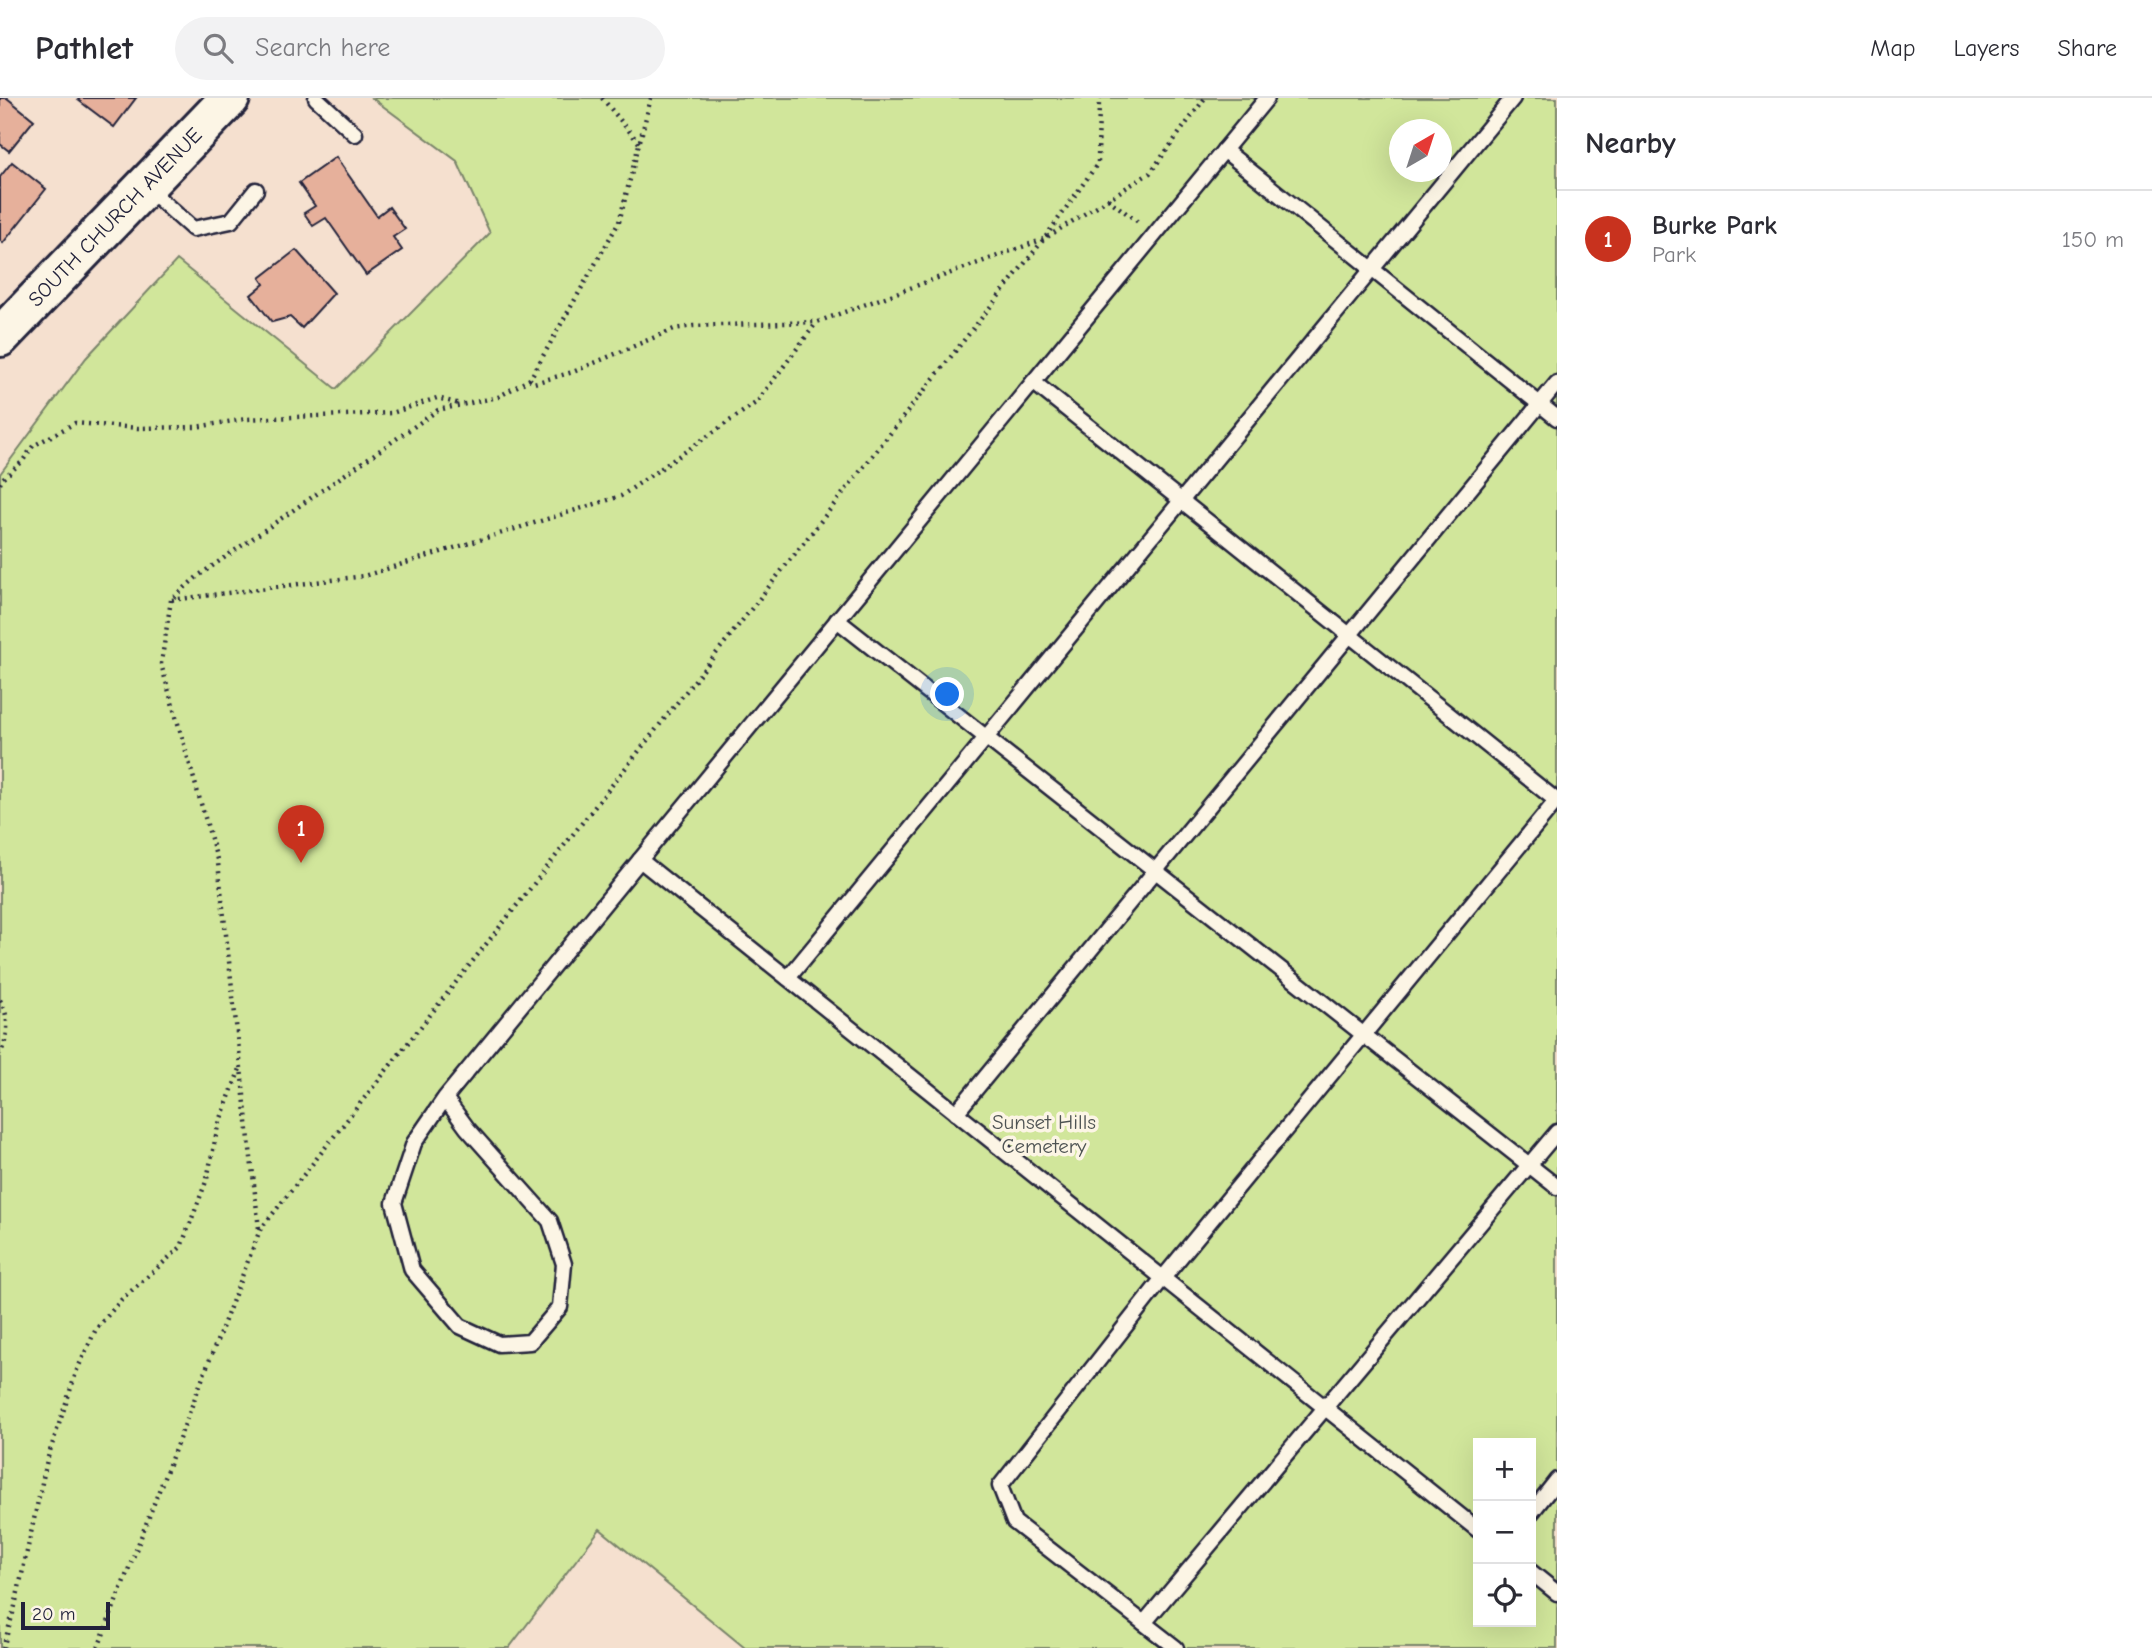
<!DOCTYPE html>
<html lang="en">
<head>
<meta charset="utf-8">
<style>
	:root { --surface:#fff; --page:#f2f2f3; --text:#2b2b33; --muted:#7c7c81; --line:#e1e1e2; --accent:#c8321e }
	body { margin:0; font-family:"Comic Neue",sans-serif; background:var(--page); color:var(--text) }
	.controls { position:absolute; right:21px; bottom:21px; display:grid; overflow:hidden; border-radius:0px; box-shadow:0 7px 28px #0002 }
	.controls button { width:63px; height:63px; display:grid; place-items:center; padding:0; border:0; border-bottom:2px solid var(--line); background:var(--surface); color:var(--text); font:35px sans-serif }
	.compass { position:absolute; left:1389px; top:21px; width:63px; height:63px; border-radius:50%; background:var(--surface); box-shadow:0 7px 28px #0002; rotate:39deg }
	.scale { position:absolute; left:21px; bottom:18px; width:89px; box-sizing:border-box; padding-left:7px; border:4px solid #22223b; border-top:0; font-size:19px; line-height:24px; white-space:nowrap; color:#22223b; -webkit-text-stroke:5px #fcf5e5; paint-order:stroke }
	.you { position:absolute; left:948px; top:597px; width:24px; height:24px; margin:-18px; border:5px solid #fff; border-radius:50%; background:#1a73e8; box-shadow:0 0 0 10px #1a73e833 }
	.badge { display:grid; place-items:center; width:46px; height:46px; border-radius:50%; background:var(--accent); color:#fff; font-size:23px; font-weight:700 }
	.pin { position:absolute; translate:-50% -58px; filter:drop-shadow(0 2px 4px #0008) }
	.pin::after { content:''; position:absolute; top:37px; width:24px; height:21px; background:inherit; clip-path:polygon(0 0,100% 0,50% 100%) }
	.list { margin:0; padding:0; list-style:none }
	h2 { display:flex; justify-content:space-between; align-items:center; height:91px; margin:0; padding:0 28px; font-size:30px }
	h2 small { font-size:23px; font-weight:400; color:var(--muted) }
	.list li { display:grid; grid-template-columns:46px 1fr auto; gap:21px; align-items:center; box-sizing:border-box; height:98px; padding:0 28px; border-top:2px solid var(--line) }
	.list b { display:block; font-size:26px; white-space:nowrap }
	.list p { margin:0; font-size:23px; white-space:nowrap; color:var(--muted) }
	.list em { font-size:23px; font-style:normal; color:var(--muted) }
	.icon { flex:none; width:38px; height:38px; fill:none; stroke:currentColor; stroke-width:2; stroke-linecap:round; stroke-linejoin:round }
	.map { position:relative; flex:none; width:1557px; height:1550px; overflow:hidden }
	header { display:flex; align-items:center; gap:42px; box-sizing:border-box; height:98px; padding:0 35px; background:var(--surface); border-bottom:2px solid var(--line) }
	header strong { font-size:33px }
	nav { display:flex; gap:38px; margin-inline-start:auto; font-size:24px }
	.search { width:490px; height:63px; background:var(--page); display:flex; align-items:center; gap:18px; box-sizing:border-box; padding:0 24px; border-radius:38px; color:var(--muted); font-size:26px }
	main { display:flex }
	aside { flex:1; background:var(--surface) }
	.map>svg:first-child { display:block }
	.green { fill:#d1e69b; stroke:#7a846b; stroke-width:2; fill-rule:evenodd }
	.building { fill:#e6b09b; stroke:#22223b; stroke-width:2 }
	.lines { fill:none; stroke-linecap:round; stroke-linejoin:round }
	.lane-casing { stroke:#22223b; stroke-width:19 }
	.secondary-casing { stroke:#22223b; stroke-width:44 }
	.path { stroke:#22223b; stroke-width:4.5; stroke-dasharray:2 5; stroke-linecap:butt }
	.lane { stroke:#fcf5e5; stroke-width:14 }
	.secondary { stroke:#fcf5e5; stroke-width:38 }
	.labels { text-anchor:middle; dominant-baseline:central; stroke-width:7; stroke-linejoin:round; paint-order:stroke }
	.street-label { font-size:21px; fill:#22223b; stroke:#fcf5e5 }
	.park-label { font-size:21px; fill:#4e5353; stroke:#fcf5e5 }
</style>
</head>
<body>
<header>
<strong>Pathlet</strong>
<div class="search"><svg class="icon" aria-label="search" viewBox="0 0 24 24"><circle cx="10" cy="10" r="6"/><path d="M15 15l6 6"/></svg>Search here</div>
<nav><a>Map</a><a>Layers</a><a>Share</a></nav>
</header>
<main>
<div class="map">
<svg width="1557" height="1550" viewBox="0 0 1557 1550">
	<rect width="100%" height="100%" fill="#f5e0cf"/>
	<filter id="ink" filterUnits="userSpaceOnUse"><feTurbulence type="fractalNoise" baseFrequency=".0143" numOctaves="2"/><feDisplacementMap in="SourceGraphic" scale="14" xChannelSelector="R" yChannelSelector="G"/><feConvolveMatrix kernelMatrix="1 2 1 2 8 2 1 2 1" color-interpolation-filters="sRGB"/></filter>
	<g filter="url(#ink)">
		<path class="green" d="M372 0H1557V1550H745L600 1431 509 1550H0V376L86 260 177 162 336 291 490 135 457 63ZM1400 32H1442V74H1400ZM1478 1345H1531V1524H1478Z"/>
		<g class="building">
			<polygon points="0,0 7,0 34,22 9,53 0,46"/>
			<polygon points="80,0 136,0 114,29 78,2"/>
			<polygon points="336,59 377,118 389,109 405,131 393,139 402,152 366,177 326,120 313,128 304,115 315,108 299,85"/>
			<polygon points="12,64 46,91 3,145 0,142 0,79"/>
			<polygon points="296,152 334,195 302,230 290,219 272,224 251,197 264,186 260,180"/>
		</g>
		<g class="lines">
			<g class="lane-casing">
				<g id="lane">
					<polyline points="316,0 355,36"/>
					<polyline points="1267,0 640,762 1478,1432"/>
					<polyline points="1224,52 1557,320"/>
					<polyline points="147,90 193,131 231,123 256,92"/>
					<polyline points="1033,284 1557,703"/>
					<polyline points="837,522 1557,1089"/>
					<polyline points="788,880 1513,0"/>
					<polyline points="445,1000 467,1030 550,1123 564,1166 560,1209 530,1244 499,1246 460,1228 412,1172 394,1105 414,1045 445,1000 640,762"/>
					<polyline points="956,1015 1557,285"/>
					<polyline points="1531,1415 1557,1382"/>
					<polyline points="1531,1474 1557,1495"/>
					<polyline points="1144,1525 1557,1034"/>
					<polyline points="1176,1550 1014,1424 1000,1388 1163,1180 1557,702"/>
				</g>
			</g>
			<g class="secondary-casing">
				<polyline id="secondary" points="0,239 230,0"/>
			</g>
			<g class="path">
				<polyline points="602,0 639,45"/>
				<polyline points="651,0 619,124 530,281 534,285 573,274 674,231 693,228 817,224 1044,141 1150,75 1205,0"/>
				<polyline points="1108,101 1138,124"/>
				<polyline points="530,281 498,299 438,312 198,478 171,502 364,478 621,398 757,304 817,224"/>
				<polyline points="0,386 2,381 22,364 33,348 75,325 138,330 196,329 246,321 392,315 437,300 460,306"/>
				<polyline points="171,502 161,566 218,765 259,1131"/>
				<path d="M0 902C10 919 9 938 0 956"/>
				<polyline points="3,1550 15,1508 47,1362 77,1272 96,1231 121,1202 181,1149 207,1081 218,1028 241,968"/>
				<polyline points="98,1550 260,1132 1044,141 1098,65 1099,0"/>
			</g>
			<use href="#lane" class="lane"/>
			<use href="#secondary" class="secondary"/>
		</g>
	</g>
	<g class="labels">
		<g class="street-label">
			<text transform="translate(115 119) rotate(-46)">SOUTH CHURCH AVENUE</text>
		</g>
		<g class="park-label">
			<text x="1044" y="1024">Sunset Hills<tspan x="1044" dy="24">Cemetery</tspan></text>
		</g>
	</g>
</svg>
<div class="controls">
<button>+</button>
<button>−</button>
<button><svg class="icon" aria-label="locate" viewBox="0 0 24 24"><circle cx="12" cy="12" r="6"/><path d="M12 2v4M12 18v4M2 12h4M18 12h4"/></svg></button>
</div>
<svg class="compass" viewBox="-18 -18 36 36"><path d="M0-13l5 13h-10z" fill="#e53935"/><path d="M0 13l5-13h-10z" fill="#7c7c81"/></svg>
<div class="scale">20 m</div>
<div class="you"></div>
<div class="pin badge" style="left:301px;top:765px">1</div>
</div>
<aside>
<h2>Nearby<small></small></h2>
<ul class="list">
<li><span class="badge">1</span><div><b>Burke Park</b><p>Park</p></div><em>150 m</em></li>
</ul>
</aside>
</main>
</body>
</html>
